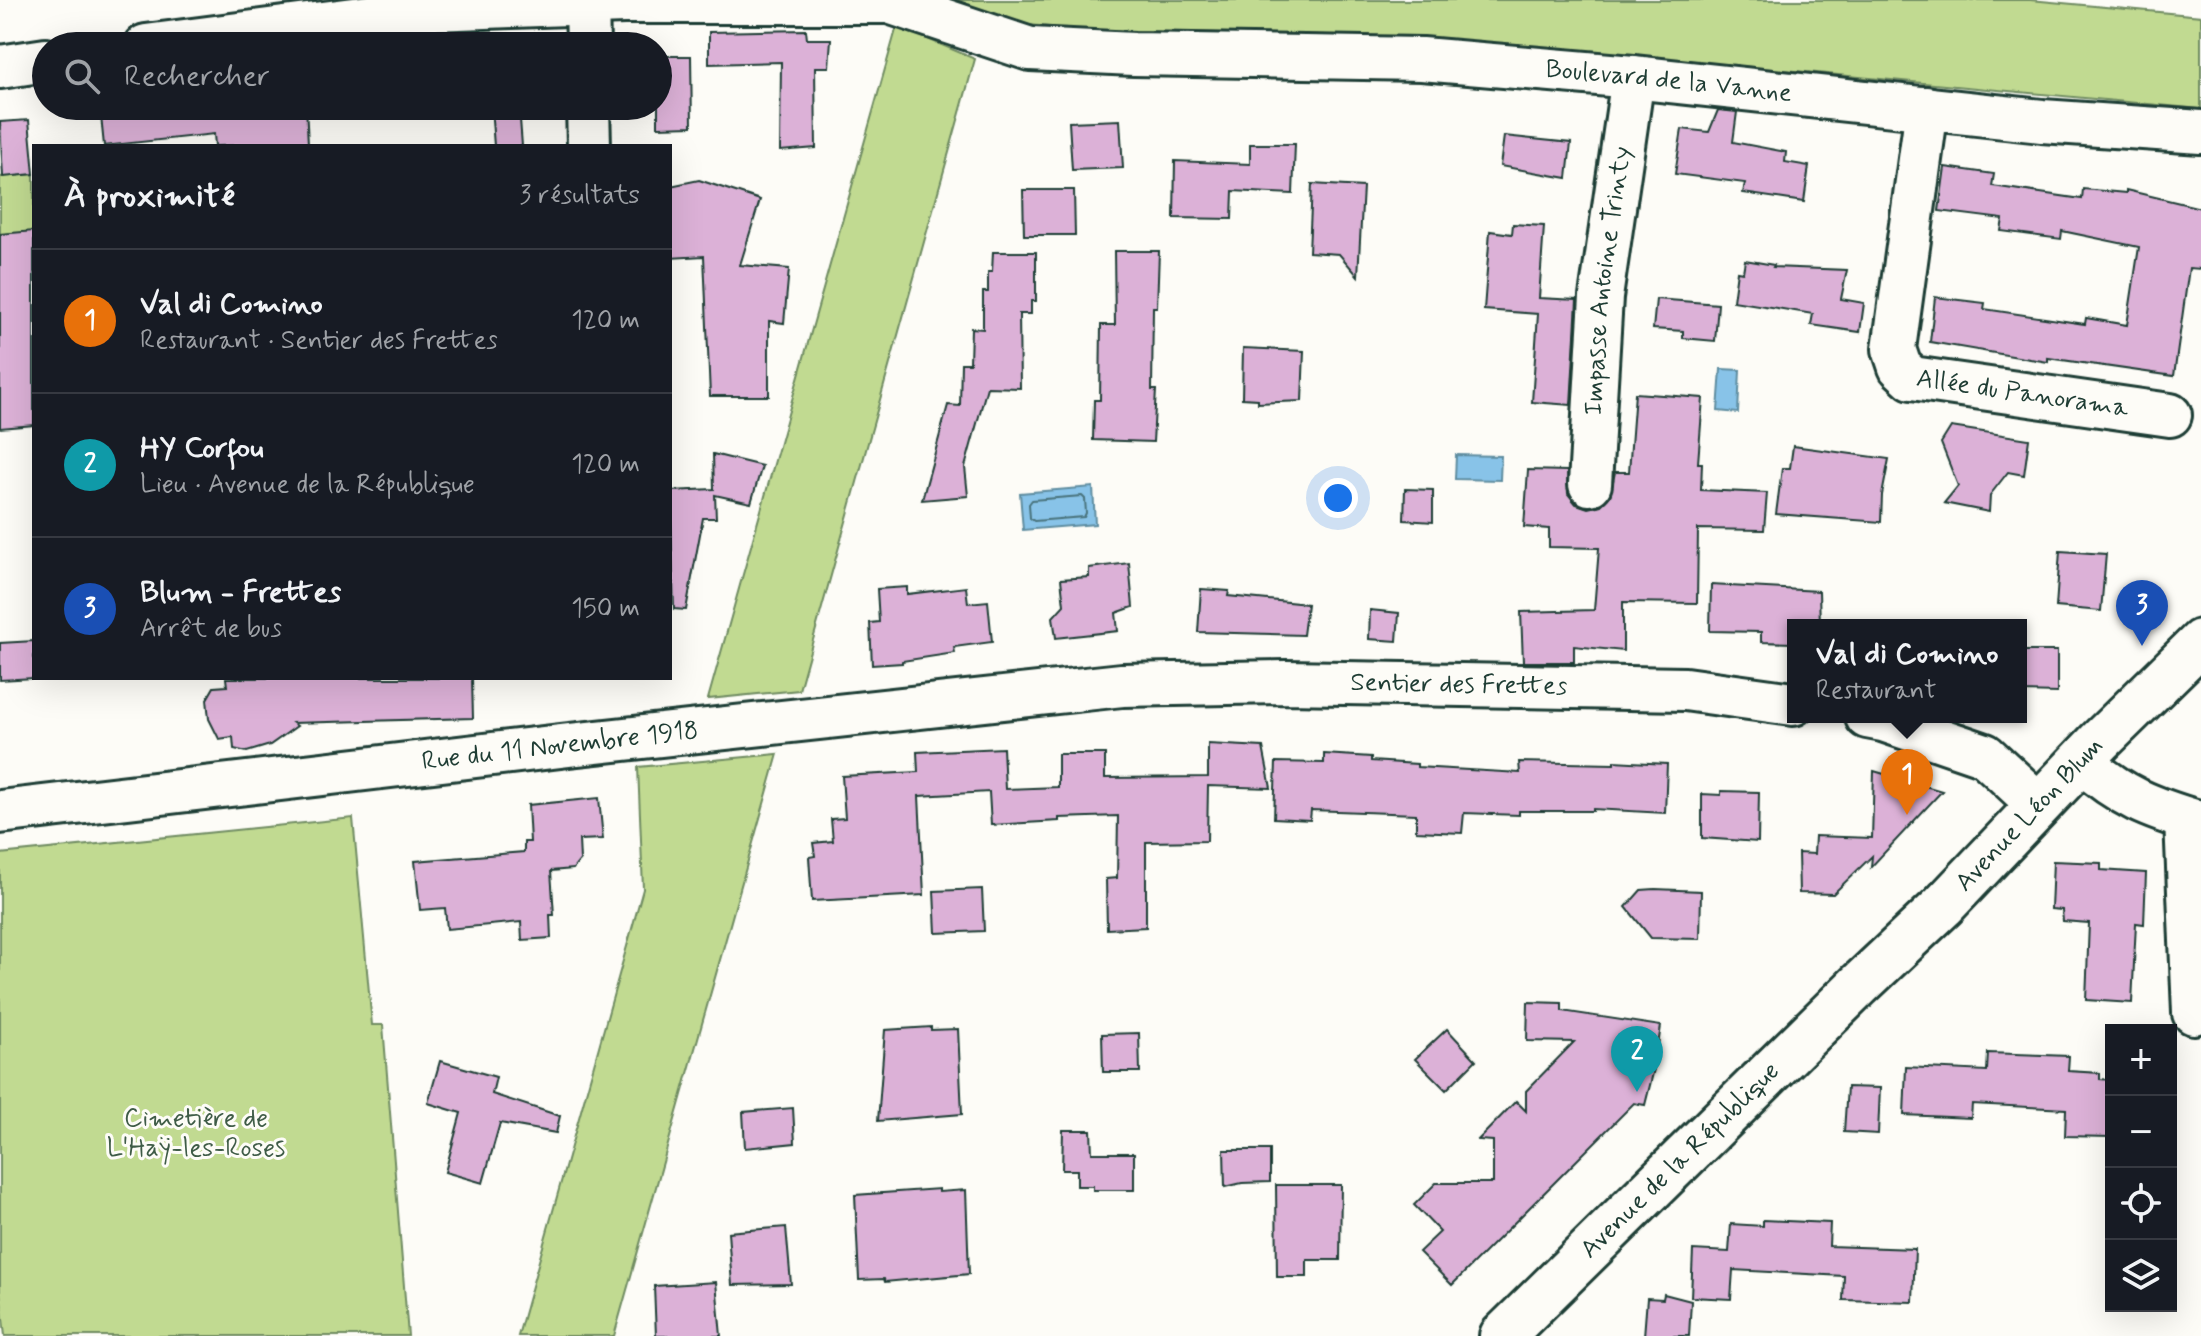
<!DOCTYPE html>
<html lang="fr">
<head>
<meta charset="utf-8">
<style>
	:root { --surface:#171b24; --page:#20242c; --text:#f1f3f6; --muted:#9ea1a6; --line:#363941; --accent:#db2777 }
	body { margin:0; font-family:Mynerve,sans-serif; background:var(--page); color:var(--text) }
	.controls { position:absolute; right:24px; bottom:24px; display:grid; overflow:hidden; border-radius:0px; box-shadow:0 8px 32px #0002 }
	.controls button { width:72px; height:72px; display:grid; place-items:center; padding:0; border:0; border-bottom:2px solid var(--line); background:var(--surface); color:var(--text); font:40px sans-serif }
	.you { position:absolute; left:1338px; top:498px; width:28px; height:28px; margin:-20px; border:6px solid #fff; border-radius:50%; background:#1a73e8; box-shadow:0 0 0 12px #1a73e833 }
	.badge { display:grid; place-items:center; width:52px; height:52px; border-radius:50%; background:var(--accent); color:#fff; font-size:26px; font-weight:700 }
	.pin { position:absolute; translate:-50% -66px; filter:drop-shadow(0 2px 4px #0008) }
	.pin::after { content:''; position:absolute; top:42px; width:28px; height:24px; background:inherit; clip-path:polygon(0 0,100% 0,50% 100%) }
	.popup { position:absolute; left:1787px; top:619px; width:240px; height:104px; box-sizing:border-box; display:grid; place-content:center; border-radius:0px; background:var(--surface); filter:drop-shadow(0 2px 6px #0005); font-size:26px; white-space:nowrap; color:var(--muted) }
	.popup b { font-size:30px; color:var(--text) }
	.popup::after { content:''; position:absolute; left:50%; top:100%; margin-left:-16px; border:16px solid transparent; border-top-color:var(--surface) }
	.list { margin:0; padding:0; list-style:none }
	h2 { display:flex; justify-content:space-between; align-items:center; height:104px; margin:0; padding:0 32px; font-size:34px }
	h2 small { font-size:26px; font-weight:400; color:var(--muted) }
	.list li { display:grid; grid-template-columns:52px 1fr auto; gap:24px; align-items:center; box-sizing:border-box; height:144px; padding:0 32px; border-top:2px solid var(--line) }
	.list b { display:block; font-size:30px; white-space:nowrap }
	.list p { margin:0; font-size:26px; white-space:nowrap; color:var(--muted) }
	.list em { font-size:26px; font-style:normal; color:var(--muted) }
	.icon { flex:none; width:44px; height:44px; fill:none; stroke:currentColor; stroke-width:2; stroke-linecap:round; stroke-linejoin:round }
	.map { position:relative; flex:none; width:2201px; height:1336px; overflow:hidden }
	.search { position:absolute; background:var(--surface); box-shadow:0 8px 32px #0002; left:32px; top:32px; width:640px; height:88px; display:flex; align-items:center; gap:20px; box-sizing:border-box; padding:0 28px; border-radius:44px; color:var(--muted); font-size:30px }
	.panel { position:absolute; background:var(--surface); box-shadow:0 8px 32px #0002; left:32px; top:144px; width:640px; height:536px; border-radius:0px }
	.map>svg:first-child { display:block }
	.green { fill:#c1da91; stroke:#708c62; stroke-width:2 }
	.water { fill:#88c3e8; stroke:#5e8da0; stroke-width:2 }
	.lines { fill:none; stroke-linecap:round; stroke-linejoin:round }
	.shore { stroke:#49737c; stroke-width:2 }
	.building { fill:#dcb1d7; stroke:#1f3d34; stroke-width:2 }
	.street-casing { stroke:#1f3d34; stroke-width:48 }
	.secondary-casing { stroke:#1f3d34; stroke-width:50 }
	.street { stroke:#fdfcf7; stroke-width:42 }
	.secondary { stroke:#fdfcf7; stroke-width:44 }
	.labels { text-anchor:middle; dominant-baseline:central; stroke-width:6; stroke-linejoin:round; paint-order:stroke }
	.street-label { font-size:26px; fill:#1f3d34; stroke:#fdfcf7 }
	.park-label { font-size:26px; fill:#3f5c47; stroke:#fdfcf7 }
</style>
</head>
<body>
<div class="map">
<svg width="2201" height="1336" viewBox="0 0 2201 1336">
	<rect width="100%" height="100%" fill="#fdfcf7"/>
	<filter id="ink" filterUnits="userSpaceOnUse"><feTurbulence type="fractalNoise" baseFrequency=".0125" numOctaves="2"/><feDisplacementMap in="SourceGraphic" scale="16" xChannelSelector="R" yChannelSelector="G"/><feConvolveMatrix kernelMatrix="1 2 1 2 8 2 1 2 1" color-interpolation-filters="sRGB"/></filter>
	<g filter="url(#ink)">
		<g class="green">
			<polygon points="945,0 2030,0 2201,16 2201,109 1431,37 1078,30 1020,24"/>
			<polygon points="897,26 975,59 799,690 708,699"/>
			<polygon points="34,174 34,334 0,338 0,177"/>
			<polygon points="778,754 614,1336 518,1336 643,889 638,767"/>
			<polygon points="353,818 372,1025 383,1025 408,1336 5,1336 0,1292 0,854"/>
		</g>
		<g class="water">
			<polygon points="1721,369 1740,370 1738,413 1718,411"/>
			<polygon points="1456,455 1501,456 1500,480 1455,479"/>
			<polygon points="1093,487 1095,524 1023,530 1020,493"/>
		</g>
		<g class="lines">
			<polygon class="shore" points="1082,496 1085,499 1086,513 1084,517 1034,521 1030,518 1029,504 1032,500"/>
		</g>
		<g class="building">
			<polygon points="806,30 807,39 831,39 829,67 815,67 816,148 780,151 781,62 709,64 709,32"/>
			<polygon points="658,56 691,56 692,126 658,127"/>
			<polygon points="100,106 306,106 308,144 215,146 214,134 104,146"/>
			<polygon points="491,106 519,106 522,146 494,146"/>
			<polygon points="1718,110 1737,112 1733,142 1786,152 1785,162 1809,166 1804,202 1743,193 1745,183 1675,174 1682,129 1709,132"/>
			<polygon points="29,120 34,174 3,177 0,122"/>
			<polygon points="1120,120 1123,168 1072,170 1069,122"/>
			<polygon points="1504,136 1571,143 1567,178 1500,166"/>
			<polygon points="1250,144 1295,144 1293,194 1233,191 1232,219 1174,218 1175,161 1250,164"/>
			<polygon points="1945,167 1994,174 1992,186 2082,199 2083,189 2126,193 2126,190 2201,208 2201,269 2189,268 2174,376 2048,358 2048,362 1930,342 1935,297 1985,303 1984,309 2085,324 2086,318 2127,325 2139,247 2062,231 2061,239 2001,231 2003,219 1939,211"/>
			<polygon points="699,180 760,200 740,265 789,269 784,323 769,321 769,396 710,396 704,256 670,258 670,186"/>
			<polygon points="1312,184 1363,187 1358,276 1339,254 1309,252"/>
			<polygon points="1023,190 1074,190 1075,235 1024,235"/>
			<polygon points="1513,224 1544,226 1539,298 1577,300 1571,405 1532,402 1538,314 1484,310 1490,231 1512,234"/>
			<polygon points="34,231 34,425 0,428 0,234"/>
			<polygon points="1114,251 1159,251 1157,307 1153,307 1152,390 1156,390 1153,442 1093,440 1094,400 1100,400 1101,325 1115,325"/>
			<polygon points="993,252 1036,252 1036,301 1031,301 1031,314 1019,314 1020,388 987,387 965,467 968,496 922,500 948,405 960,406 961,363 970,363 971,328 983,329 983,292 988,292 988,272 992,272"/>
			<polygon points="1745,260 1774,265 1773,267 1847,270 1841,299 1864,303 1860,332 1811,325 1813,314 1733,301 1737,271 1743,272"/>
			<polygon points="1656,299 1718,304 1715,341 1683,338 1683,331 1653,329"/>
			<polygon points="1243,348 1304,351 1302,401 1258,403 1258,399 1242,398"/>
			<polygon points="1635,393 1703,398 1698,463 1702,463 1701,490 1767,493 1764,530 1698,529 1697,603 1623,602 1623,651 1574,646 1574,662 1523,662 1521,612 1594,610 1599,548 1549,547 1549,529 1524,527 1528,470 1567,471 1568,494 1576,504 1588,508 1601,505 1610,496 1615,472 1629,472"/>
			<polygon points="1951,427 2029,439 2024,475 2008,472 1990,495 1989,512 1944,503 1958,486 1941,443"/>
			<polygon points="1793,446 1889,459 1882,495 1881,522 1776,514 1782,468 1790,468"/>
			<polygon points="713,454 762,466 751,503 715,495 716,518 703,518 686,610 674,609 670,491 714,489"/>
			<polygon points="1405,489 1433,490 1433,522 1404,520"/>
			<polygon points="2060,551 2106,554 2101,611 2056,607"/>
			<polygon points="1129,563 1133,607 1116,613 1118,631 1056,638 1053,617 1064,605 1061,579 1089,577 1089,568"/>
			<polygon points="1711,585 1819,591 1820,625 1793,625 1793,643 1761,642 1761,632 1710,631"/>
			<polygon points="907,587 907,594 966,587 968,603 988,601 992,642 954,647 955,653 902,661 902,663 872,665 870,623 879,622 877,589"/>
			<polygon points="1201,589 1229,591 1228,596 1307,604 1303,635 1198,632"/>
			<polygon points="1370,610 1399,613 1397,641 1369,639"/>
			<polygon points="34,641 34,678 0,680 0,643"/>
			<polygon points="2021,651 2057,651 2057,693 2021,692"/>
			<polygon points="226,678 472,678 473,718 293,723 297,726 270,745 247,752 234,749 233,737 219,739 209,719 207,699 214,687 227,686"/>
			<polygon points="1208,744 1263,747 1271,788 1208,786 1207,841 1146,842 1146,927 1107,929 1106,879 1117,878 1118,816 1059,818 1059,821 991,825 989,792 919,796 924,895 812,901 809,857 815,856 813,843 833,841 831,819 845,818 842,776 918,772 917,752 1003,748 1005,789 1058,787 1058,754 1105,754 1105,778 1208,777"/>
			<polygon points="1324,754 1371,757 1371,761 1417,764 1417,767 1520,773 1519,762 1614,764 1614,761 1667,764 1665,813 1593,809 1593,811 1519,811 1519,815 1464,813 1462,833 1416,831 1416,814 1311,810 1310,820 1274,818 1276,762 1324,763"/>
			<polygon points="1874,771 1942,791 1871,867 1872,856 1833,894 1799,893 1798,853 1814,854 1815,836 1872,838"/>
			<polygon points="1721,791 1759,792 1758,842 1702,838 1702,794 1721,795"/>
			<polygon points="599,798 603,839 579,840 580,860 573,869 551,871 554,915 550,915 551,938 522,940 521,922 447,929 445,908 420,910 415,861 524,852 524,842 530,842 528,805"/>
			<polygon points="2053,861 2101,863 2101,870 2146,873 2144,924 2136,923 2132,1003 2086,1000 2089,923 2063,921 2062,910 2051,909"/>
			<polygon points="982,889 984,931 936,933 934,891"/>
			<polygon points="1655,889 1701,891 1700,939 1651,938 1626,907 1641,890"/>
			<polygon points="1528,1002 1562,1003 1562,1011 1661,1026 1655,1065 1645,1105 1634,1103 1452,1285 1419,1252 1440,1232 1414,1205 1436,1183 1493,1183 1493,1141 1478,1140 1516,1101 1526,1111 1526,1091 1574,1042 1527,1041"/>
			<polygon points="931,1027 931,1030 958,1029 962,1114 878,1121 885,1030"/>
			<polygon points="1447,1029 1476,1060 1446,1090 1415,1059"/>
			<polygon points="1139,1033 1140,1072 1103,1072 1102,1034"/>
			<polygon points="1988,1053 2069,1056 2068,1071 2100,1073 2100,1079 2111,1080 2111,1137 2065,1136 2066,1109 1972,1104 1971,1118 1904,1115 1906,1067 1987,1071"/>
			<polygon points="440,1061 496,1077 492,1094 560,1116 556,1133 500,1123 483,1183 445,1172 461,1113 428,1103"/>
			<polygon points="1847,1087 1880,1088 1878,1134 1844,1132"/>
			<polygon points="793,1108 795,1143 745,1148 743,1112"/>
			<polygon points="1063,1130 1091,1130 1092,1153 1134,1153 1134,1190 1093,1190 1093,1186 1077,1186 1077,1170 1062,1170"/>
			<polygon points="1224,1150 1270,1150 1270,1182 1242,1183 1225,1187"/>
			<polygon points="1276,1185 1341,1185 1340,1260 1307,1260 1307,1277 1277,1277"/>
			<polygon points="939,1189 939,1192 966,1190 969,1274 885,1282 884,1279 859,1280 855,1195"/>
			<polygon points="1763,1220 1830,1223 1829,1246 1915,1249 1913,1302 1843,1300 1844,1276 1733,1270 1731,1299 1691,1297 1693,1250 1729,1252 1731,1224 1763,1226"/>
			<polygon points="786,1227 791,1284 732,1285 728,1232"/>
			<polygon points="716,1282 721,1336 656,1336 654,1286"/>
			<polygon points="1664,1294 1691,1301 1689,1336 1644,1336 1647,1298 1663,1299"/>
		</g>
		<g class="lines">
			<g class="street-casing">
				<g id="street">
					<polyline points="587,3 588,46"/>
					<path id="s1" d="M146 46 432 9 624 2H889L1030 49 1134 54 1422 59 1633 77 2042 121 2201 132"/>
					<polyline points="0,67 46,60"/>
					<polyline points="588,106 589,146"/>
					<path id="s2" d="M1927 108 1894 349 1900 367 1912 378 2170 415"/>
					<path id="s3" d="M1590 484 1601 297 1633 77"/>
					<polyline points="1867,717 1883,720 1985,755 2039,805"/>
					<path d="M2081 761C2121 797 2150 808 2201 823"/>
					<path id="s4" d="M0 812 569 745 1122 685 1286 682 1685 689 1793 704"/>
					<polyline points="2186,819 2194,1013"/>
				</g>
			</g>
			<g class="secondary-casing">
				<g id="secondary">
					<path id="s5" d="M1502 1336 1859 985 1943 906 2100 741 2201 642"/>
				</g>
			</g>
			<use href="#street" class="street"/>
			<use href="#secondary" class="secondary"/>
		</g>
	</g>
	<g class="labels">
		<g class="street-label">
			<text stroke="none"><textPath href="#s1" startOffset="1534">Boulevard de la Vanne</textPath></text>
			<text stroke="none"><textPath href="#s3" startOffset="204">Impasse Antoine Trinty</textPath></text>
			<text stroke="none"><textPath href="#s2" startOffset="390">Allée du Panorama</textPath></text>
			<text stroke="none"><textPath href="#s4" startOffset="1466">Sentier des Frettes</textPath></text>
			<text stroke="none"><textPath href="#s4" startOffset="564">Rue du 11 Novembre 1918</textPath></text>
			<text stroke="none"><textPath href="#s5" startOffset="742">Avenue Léon Blum</textPath></text>
			<text stroke="none"><textPath href="#s5" startOffset="250">Avenue de la République</textPath></text>
		</g>
		<g class="park-label">
			<text x="196" y="1119">Cimetière de<tspan x="196" dy="30">L'Haÿ-les-Roses</tspan></text>
		</g>
	</g>
</svg>
<div class="controls">
<button>+</button>
<button>−</button>
<button><svg class="icon" aria-label="locate" viewBox="0 0 24 24"><circle cx="12" cy="12" r="6"/><path d="M12 2v4M12 18v4M2 12h4M18 12h4"/></svg></button>
<button><svg class="icon" aria-label="layers" viewBox="0 0 24 24"><path d="M12 4l9 5-9 5-9-5zM3 14l9 5 9-5"/></svg></button>
</div>
<div class="you"></div>
<div class="pin badge" style="left:1907px;top:815px;background:#e8710a">1</div>
<div class="popup"><b>Val di Comino</b>Restaurant</div>
<div class="pin badge" style="left:1637px;top:1092px;background:#0f9aa8">2</div>
<div class="pin badge" style="left:2142px;top:646px;background:#1a4fb4">3</div>
<div class="search"><svg class="icon" aria-label="search" viewBox="0 0 24 24"><circle cx="10" cy="10" r="6"/><path d="M15 15l6 6"/></svg>Rechercher</div>
<section class="panel">
<h2>À proximité<small>3 résultats</small></h2>
<ul class="list">
<li><span class="badge" style="background:#e8710a">1</span><div><b>Val di Comino</b><p>Restaurant · Sentier des Frettes</p></div><em>120 m</em></li>
<li><span class="badge" style="background:#0f9aa8">2</span><div><b>HY Corfou</b><p>Lieu · Avenue de la République</p></div><em>120 m</em></li>
<li><span class="badge" style="background:#1a4fb4">3</span><div><b>Blum - Frettes</b><p>Arrêt de bus</p></div><em>150 m</em></li>
</ul>
</section>
</div>
</body>
</html>
